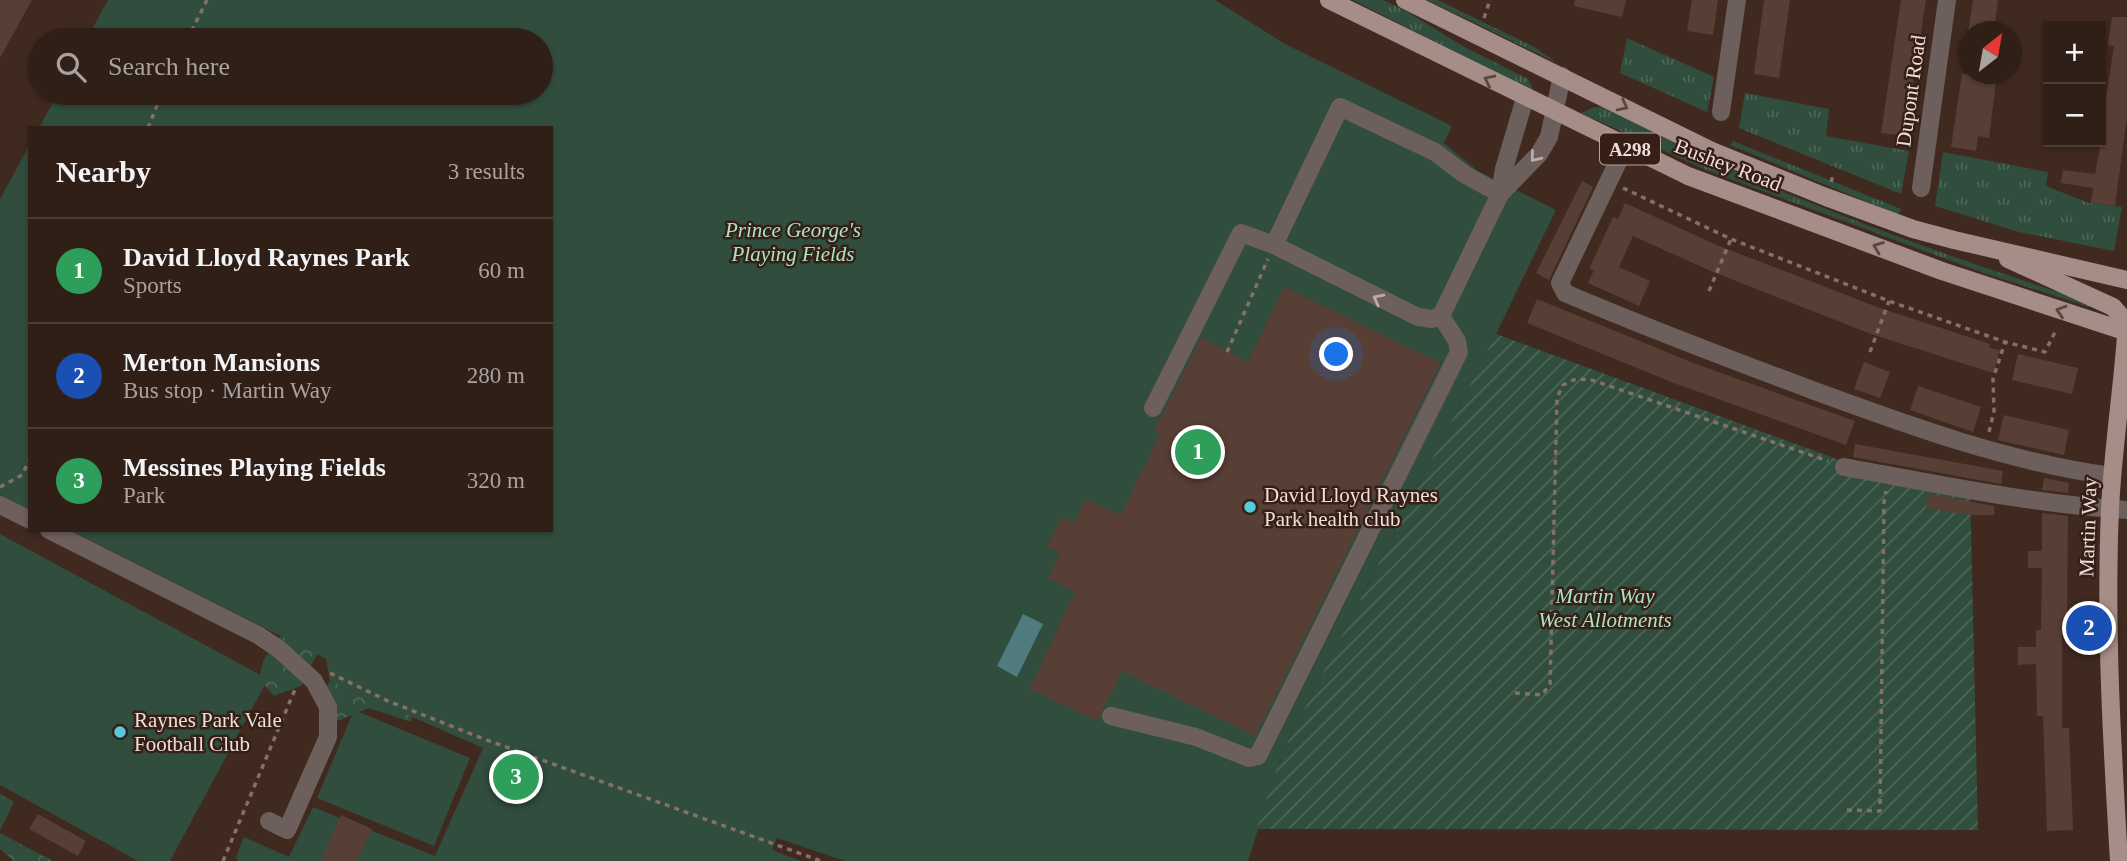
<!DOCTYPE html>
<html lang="en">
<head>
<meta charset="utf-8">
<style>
	:root { --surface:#301f17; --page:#382720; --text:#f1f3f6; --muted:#a8a2a1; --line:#4b3d36; --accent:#b45309 }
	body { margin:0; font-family:Georgia,serif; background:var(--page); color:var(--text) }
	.controls { position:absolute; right:21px; top:21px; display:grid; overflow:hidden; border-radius:0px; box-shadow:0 2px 5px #0004 }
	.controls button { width:63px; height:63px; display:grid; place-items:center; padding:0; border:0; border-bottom:2px solid var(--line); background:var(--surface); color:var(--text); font:35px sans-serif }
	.compass { position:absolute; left:1959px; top:21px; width:63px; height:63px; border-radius:50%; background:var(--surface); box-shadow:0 2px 5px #0004; rotate:31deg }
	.you { position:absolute; left:1337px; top:355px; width:24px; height:24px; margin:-18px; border:5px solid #fff; border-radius:50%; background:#1a73e8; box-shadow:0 0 0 10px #1a73e833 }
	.badge { display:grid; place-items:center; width:46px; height:46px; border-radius:50%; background:var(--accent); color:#fff; font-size:23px; font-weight:700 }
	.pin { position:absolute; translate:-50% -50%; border:4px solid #fff; box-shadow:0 2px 7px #0006 }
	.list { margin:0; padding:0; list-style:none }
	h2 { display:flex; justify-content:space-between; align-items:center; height:91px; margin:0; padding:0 28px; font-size:30px }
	h2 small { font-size:23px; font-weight:400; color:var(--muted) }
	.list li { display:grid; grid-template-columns:46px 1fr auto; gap:21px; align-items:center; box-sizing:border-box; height:105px; padding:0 28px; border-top:2px solid var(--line) }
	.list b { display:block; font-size:26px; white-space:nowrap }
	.list p { margin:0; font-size:23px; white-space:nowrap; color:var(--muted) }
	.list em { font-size:23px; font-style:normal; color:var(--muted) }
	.icon { flex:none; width:38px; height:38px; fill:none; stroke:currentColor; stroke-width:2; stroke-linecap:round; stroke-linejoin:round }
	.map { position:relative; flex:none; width:2127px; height:861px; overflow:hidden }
	.search { position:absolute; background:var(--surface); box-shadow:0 2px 5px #0004; left:28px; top:28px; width:525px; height:77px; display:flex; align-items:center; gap:18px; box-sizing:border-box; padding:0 24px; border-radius:38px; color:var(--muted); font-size:26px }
	.panel { position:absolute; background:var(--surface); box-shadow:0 2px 5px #0004; left:28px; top:126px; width:525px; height:406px; border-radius:0px }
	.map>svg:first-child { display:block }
	.grass { fill:url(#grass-tufts) }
	.forest { fill:url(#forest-crowns) }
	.park { fill:#304d3d }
	.garden { fill:url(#garden-furrows) }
	.water { fill:#507b7f }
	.building { fill:#583f35 }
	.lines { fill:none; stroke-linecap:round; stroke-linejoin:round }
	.path { stroke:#847068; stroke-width:3.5; stroke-dasharray:5 5; stroke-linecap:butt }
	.minor { stroke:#6c5f5c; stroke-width:18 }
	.major { stroke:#a78d87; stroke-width:18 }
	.oneway { stroke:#5d463e }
	.oneway2 { stroke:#bbaca7 }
	.poi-dot { fill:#53cbda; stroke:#351f16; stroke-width:2.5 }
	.labels { text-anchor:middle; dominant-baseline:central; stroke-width:5; stroke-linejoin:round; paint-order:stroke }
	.shield { fill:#351f16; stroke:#b7a59e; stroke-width:2 }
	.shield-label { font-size:19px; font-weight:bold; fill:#efdfd9 }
	.street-label { font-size:21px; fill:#efdfd9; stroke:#351f16 }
	.park-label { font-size:21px; font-style:italic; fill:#a8e5c2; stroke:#351f16 }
	.poi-label { font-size:21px; fill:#efdfd9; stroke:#351f16; text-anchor:start }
</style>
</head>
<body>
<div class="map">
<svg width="2127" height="861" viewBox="0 0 2127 861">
	<defs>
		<pattern id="grass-tufts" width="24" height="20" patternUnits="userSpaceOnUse" patternTransform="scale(1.75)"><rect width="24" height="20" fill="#304d3d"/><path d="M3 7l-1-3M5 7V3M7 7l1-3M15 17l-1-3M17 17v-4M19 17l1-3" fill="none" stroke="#4e6658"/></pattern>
		<pattern id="forest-crowns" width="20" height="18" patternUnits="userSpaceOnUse" patternTransform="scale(1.75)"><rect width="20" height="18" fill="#304d3d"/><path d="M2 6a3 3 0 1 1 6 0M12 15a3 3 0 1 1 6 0" fill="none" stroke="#4e6658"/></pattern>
		<pattern id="garden-furrows" width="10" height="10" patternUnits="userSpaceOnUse" patternTransform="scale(1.75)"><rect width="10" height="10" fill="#304d3d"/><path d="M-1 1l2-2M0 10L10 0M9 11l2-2" fill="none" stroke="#4e6658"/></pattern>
	</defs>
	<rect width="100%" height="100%" fill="#40291f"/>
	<g class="grass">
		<polygon points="1353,0 1383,0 1408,12 1461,45 1528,79 1535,93"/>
		<polygon points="1427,0 1438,0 1536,48 1557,63"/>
		<polygon points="1627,38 1714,77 1707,112 1620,73"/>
		<polygon points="1745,93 1829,109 1826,136 1909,151 1901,194 1739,128"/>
		<path d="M1594 107H1603L1613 111C1647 128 1682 148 1717 163 1837 217 1961 261 2086 301L2090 304 2089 307 1981 272 1706 170 1581 113Z"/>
		<polygon points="1733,141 1901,209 1898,215 1730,145"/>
		<polygon points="1943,152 2048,172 2046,186 2089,203 2122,207 2114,251 2019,232 1935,206"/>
	</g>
	<g class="forest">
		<polygon points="306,600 326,636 301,686 274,696 259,679 263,661"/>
		<polygon points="339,666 415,705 411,722 369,708 335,722 326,687"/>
		<polygon points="0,794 14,802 0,831"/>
		<polygon points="0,833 53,861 14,861 0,849"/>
	</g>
	<g class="park">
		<polygon points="108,0 1215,0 1285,44 1452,126 1444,143 1478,171 1556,210 1496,334 1282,753 1248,861 845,861 777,838 772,850 801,861 238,861 236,857 244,837 289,857 313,807 435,856 483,748 330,681 326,659 70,530 551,530 551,128 39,128 58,93 541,93 541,40 86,40"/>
		<polygon points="30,144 30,510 0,495 0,199"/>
		<polygon points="0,534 268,679 170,861 138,861 0,785"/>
		<polygon points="354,710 470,758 434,846 317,798"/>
	</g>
	<polygon class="garden" points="1496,334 1845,462 1970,485 1978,830 1257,829 1282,753"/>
	<polygon class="water" points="1023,614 1043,624 1017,677 997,666"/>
	<g class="building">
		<polygon points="0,0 32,0 0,58"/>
		<polygon points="1575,0 1626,0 1622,17 1574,6"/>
		<polygon points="1692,0 1718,0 1713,35 1687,31"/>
		<polygon points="1764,0 1790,0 1779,78 1754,74"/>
		<polygon points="1901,0 1926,0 1905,136 1881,133"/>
		<polygon points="1973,0 1998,0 1994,32 1968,32"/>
		<polygon points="2112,17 2127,17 2127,116 2115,206 2091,203 2093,188 2061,183 2063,170 2095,174 2101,142 2101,117 2103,118 2114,46 2108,45"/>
		<polygon points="1962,74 1988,74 1987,79 1996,81 1989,138 1978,136 1976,151 1951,147"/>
		<polygon points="1582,181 1593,187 1549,280 1536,273"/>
		<polygon points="1625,203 1719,246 1808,280 1877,307 1990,344 1989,348 2000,350 1993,373 1871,334 1713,272 1633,236 1619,267 1650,281 1639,306 1588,283 1594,270 1589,269 1613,217 1618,219"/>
		<polygon points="1284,287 1441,363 1255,736 1122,671 1097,721 1030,689 1075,592 1048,578 1060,553 1047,547 1061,517 1074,523 1086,499 1121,515 1160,434 1154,431 1201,338 1248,362"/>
		<polygon points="1537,299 1696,364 1855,421 1846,445 1671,382 1527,323"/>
		<polygon points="2018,354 2078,368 2072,394 2012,380"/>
		<polygon points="1864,362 1890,372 1880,398 1854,389"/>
		<polygon points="1918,386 1981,407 1973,432 1910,410"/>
		<polygon points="2004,415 2069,430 2064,455 1998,440"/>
		<polygon points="1855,444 2003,471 2001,484 1853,457"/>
		<polygon points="2044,478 2069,483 2068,493 2042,490"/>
		<polygon points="1928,494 1994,506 1994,515 1971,515 1926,508"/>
		<polygon points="2042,513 2068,516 2067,620 2062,620 2062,728 2069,728 2073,830 2047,831 2043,716 2037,716 2036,664 2018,665 2018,647 2036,647 2036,630 2041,630 2042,568 2028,568 2028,551 2042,551"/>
		<polygon points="38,814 86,841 78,856 29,829"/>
		<polygon points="341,815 372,829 357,861 321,861"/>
	</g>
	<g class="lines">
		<g class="path">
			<polyline points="1484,18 1490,0"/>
			<polyline points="187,40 207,0"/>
			<polyline points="148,128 162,93"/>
			<polyline points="1831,182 1834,173"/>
			<polyline points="1623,188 1731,239 1889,301 2005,342 2045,352 2055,332"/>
			<polyline points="1709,291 1731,239"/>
			<polyline points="1227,352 1268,259"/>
			<polyline points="1870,352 1889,301"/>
			<polyline points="1989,432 1994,411 1993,379 2005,342"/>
			<polyline points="0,487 22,475 30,459"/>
			<polyline points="330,673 388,701 484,739 821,861"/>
			<polyline points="1515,693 1542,695 1550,684 1557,398 1563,385 1573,380 1589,379 1828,461"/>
			<polyline points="1847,810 1880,811 1884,502 1886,491"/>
			<polyline points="223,861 296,687"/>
		</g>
		<g class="minor">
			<polyline points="1721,112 1737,0"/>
			<path d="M1625 147 1560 283 1565 293C1647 328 1729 359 1812 390 1910 426 2008 462 2112 476"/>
			<polyline points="1921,188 1947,0"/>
			<polyline points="1500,194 1539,154 1549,137 1562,76"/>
			<polyline points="1274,245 1340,107 1435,152 1464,174 1500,194"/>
			<polyline points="1153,408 1241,233 1274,245 1418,317 1432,319 1441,316 1500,194 1504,169 1525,98"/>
			<path d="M1844 467C1938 484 2032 504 2127 510"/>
			<polyline points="0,505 30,520"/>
			<polyline points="49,530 258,635 279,649 314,681 328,707 328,737 287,830 269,821"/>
			<polyline points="1111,716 1196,737 1249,758 1258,756 1459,352 1457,341 1441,316"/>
		</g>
		<g class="major">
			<polyline points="1329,0 1688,176 1942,271 2127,332"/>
			<polyline points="1405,0 1712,151 1826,197 1913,229 1954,240 2127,280"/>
			<polyline points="2008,259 2113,307 2127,323"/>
			<path d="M2119 861C2112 744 2105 627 2110 509 2113 447 2123 385 2127 323"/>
		</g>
	</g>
	<defs><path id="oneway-chevron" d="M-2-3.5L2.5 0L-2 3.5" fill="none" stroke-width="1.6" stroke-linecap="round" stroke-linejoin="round" transform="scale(1.75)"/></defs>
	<g class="oneway">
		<use href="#oneway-chevron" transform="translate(1489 80) rotate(-154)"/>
		<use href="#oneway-chevron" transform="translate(1623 106) rotate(27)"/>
		<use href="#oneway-chevron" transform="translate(1878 247) rotate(-159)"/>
		<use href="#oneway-chevron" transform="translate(2061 311) rotate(-162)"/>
	</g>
	<g class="oneway2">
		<use href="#oneway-chevron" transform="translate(1535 157) rotate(129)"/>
		<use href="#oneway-chevron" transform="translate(1378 299) rotate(-152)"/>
	</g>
	<g class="poi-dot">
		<circle cx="1250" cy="507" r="7"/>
		<circle cx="120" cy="732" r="7"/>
	</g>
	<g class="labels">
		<rect class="shield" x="1600" y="133.5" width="60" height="31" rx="5"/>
		<g class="shield-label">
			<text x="1630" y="149">A298</text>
		</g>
		<g class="street-label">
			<text transform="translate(1911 91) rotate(-82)">Dupont Road</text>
			<text transform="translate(1728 165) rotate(21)">Bushey Road</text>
			<text transform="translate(2088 527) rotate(-88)">Martin Way</text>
		</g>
		<g class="park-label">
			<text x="793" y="230">Prince George's<tspan x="793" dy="24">Playing Fields</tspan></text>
			<text x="1605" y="596">Martin Way<tspan x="1605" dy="24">West Allotments</tspan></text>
		</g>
		<g class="poi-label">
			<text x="1264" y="495">David Lloyd Raynes<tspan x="1264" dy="24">Park health club</tspan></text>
			<text x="134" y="720">Raynes Park Vale<tspan x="134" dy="24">Football Club</tspan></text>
		</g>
	</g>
</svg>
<div class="controls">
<button>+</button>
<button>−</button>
</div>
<svg class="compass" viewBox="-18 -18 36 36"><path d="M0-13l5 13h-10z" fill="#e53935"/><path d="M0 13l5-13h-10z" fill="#a8a2a1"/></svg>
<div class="you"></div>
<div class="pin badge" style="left:1198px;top:452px;background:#2e9e5b">1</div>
<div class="pin badge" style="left:2089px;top:628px;background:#1a4fb4">2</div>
<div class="pin badge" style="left:516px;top:777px;background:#2e9e5b">3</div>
<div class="search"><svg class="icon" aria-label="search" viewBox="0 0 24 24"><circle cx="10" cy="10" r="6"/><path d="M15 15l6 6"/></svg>Search here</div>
<section class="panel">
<h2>Nearby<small>3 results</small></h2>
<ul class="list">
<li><span class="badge" style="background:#2e9e5b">1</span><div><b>David Lloyd Raynes Park</b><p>Sports</p></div><em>60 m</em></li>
<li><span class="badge" style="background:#1a4fb4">2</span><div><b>Merton Mansions</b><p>Bus stop · Martin Way</p></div><em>280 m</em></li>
<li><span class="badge" style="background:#2e9e5b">3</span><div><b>Messines Playing Fields</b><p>Park</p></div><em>320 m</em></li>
</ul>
</section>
</div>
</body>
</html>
